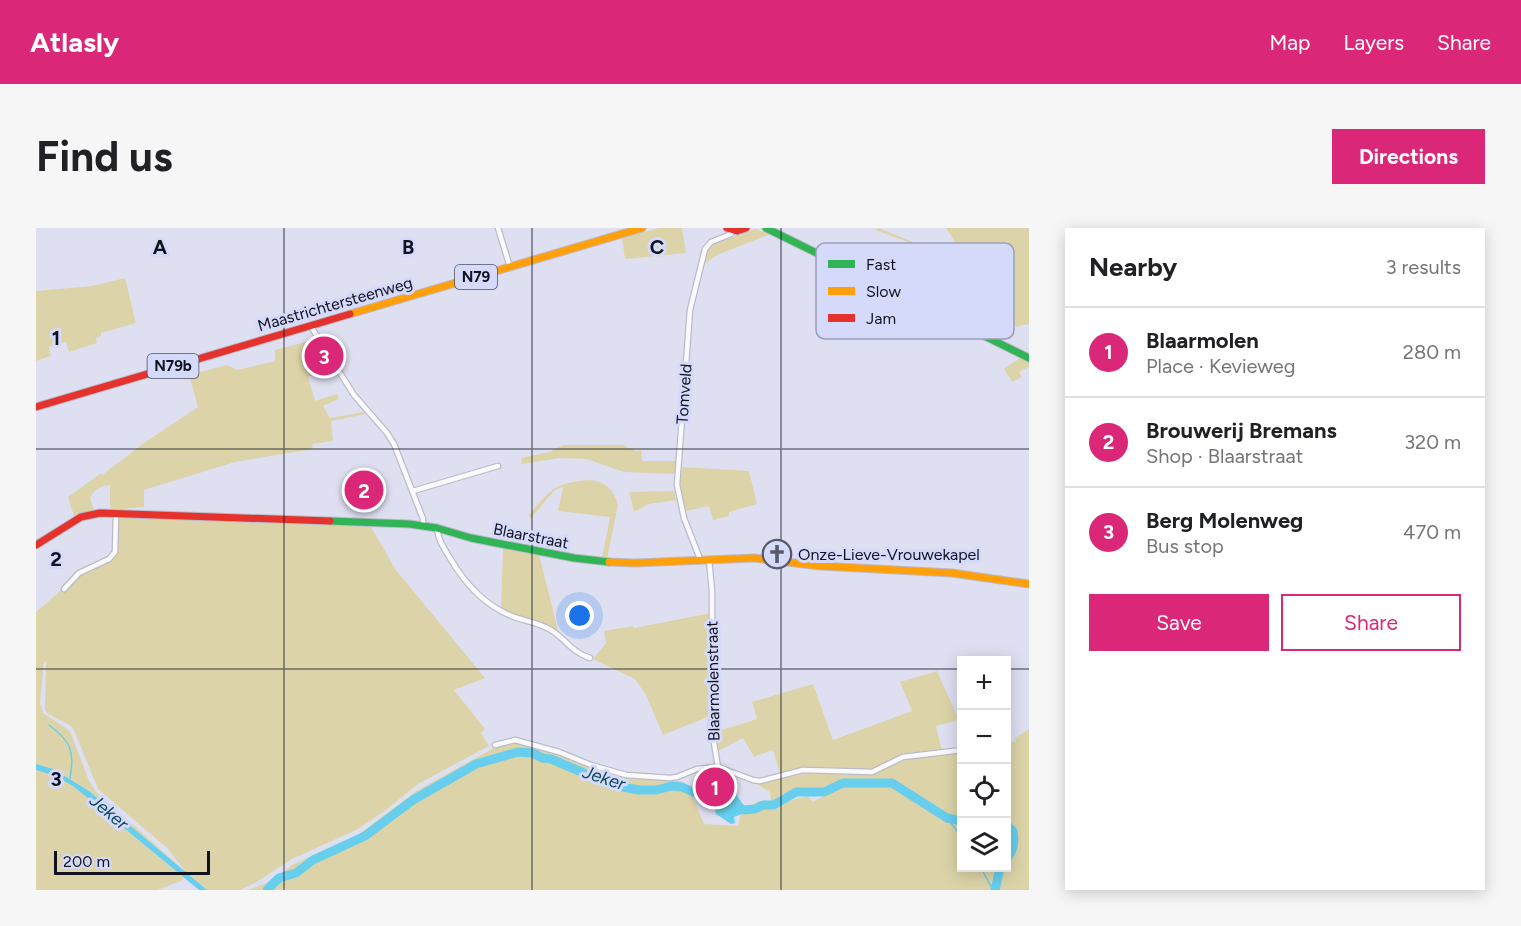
<!DOCTYPE html>
<html lang="en">
<head>
<meta charset="utf-8">
<style>
	:root { --surface:#fff; --page:#f6f6f6; --text:#202124; --muted:#757577; --line:#e0e0e0; --accent:#db2777 }
	body { margin:0; font-family:Figtree,sans-serif; background:var(--page); color:var(--text) }
	.controls { position:absolute; right:18px; bottom:18px; display:grid; overflow:hidden; border-radius:0px; box-shadow:0 3px 15px #0003 }
	.controls button { width:54px; height:54px; display:grid; place-items:center; padding:0; border:0; border-bottom:2px solid var(--line); background:var(--surface); color:var(--text); font:30px sans-serif }
	.scale { position:absolute; left:18px; bottom:15px; width:156px; box-sizing:border-box; padding-left:6px; border:3px solid #11121f; border-top:0; font-size:16px; line-height:21px; white-space:nowrap; color:#11121f; -webkit-text-stroke:4px #d6dafa; paint-order:stroke }
	.you { position:absolute; left:544px; top:388px; width:21px; height:21px; margin:-15px; border:4px solid #fff; border-radius:50%; background:#1a73e8; box-shadow:0 0 0 9px #1a73e833 }
	.badge { display:grid; place-items:center; width:39px; height:39px; border-radius:50%; background:var(--accent); color:#fff; font-size:20px; font-weight:700 }
	.pin { position:absolute; translate:-50% -50%; border:3px solid #fff; box-shadow:0 2px 6px #0006 }
	.list { margin:0; padding:0; list-style:none }
	h2 { display:flex; justify-content:space-between; align-items:center; height:78px; margin:0; padding:0 24px; font-size:26px }
	h2 small { font-size:20px; font-weight:400; color:var(--muted) }
	.list li { display:grid; grid-template-columns:39px 1fr auto; gap:18px; align-items:center; box-sizing:border-box; height:90px; padding:0 24px; border-top:2px solid var(--line) }
	.list b { display:block; font-size:22px; white-space:nowrap }
	.list p { margin:0; font-size:20px; white-space:nowrap; color:var(--muted) }
	.list em { font-size:20px; font-style:normal; color:var(--muted) }
	.actions { display:flex; gap:12px; padding:18px 24px }
	.actions a { flex:1; padding:14px 0; border:2px solid var(--accent); border-radius:0px; text-align:center; font-size:21px; color:var(--accent) }
	.actions .main { background:var(--accent); color:#fff }
	.icon { flex:none; width:33px; height:33px; fill:none; stroke:currentColor; stroke-width:2; stroke-linecap:round; stroke-linejoin:round }
	.map { position:relative; flex:none; width:993px; height:662px; overflow:hidden; border-radius:0px }
	header { display:flex; align-items:center; gap:36px; box-sizing:border-box; height:84px; padding:0 30px; background:var(--accent); color:#fff }
	header strong { font-size:28px }
	nav { display:flex; gap:33px; margin-inline-start:auto; font-size:21px }
	.intro { display:flex; align-items:center; justify-content:space-between; box-sizing:border-box; height:144px; padding:0 36px }
	h1 { margin:0; font-size:42px }
	.button { padding:15px 27px; border-radius:0px; background:var(--accent); color:#fff; font-size:21px; font-weight:700 }
	main { display:flex; gap:36px; padding:0 36px }
	aside { flex:1; background:var(--surface); border-radius:0px; box-shadow:0 3px 15px #0003 }
	.map>svg:first-child { display:block }
	.green { fill:#dcd4a8; fill-rule:evenodd }
	.water { fill:#67ceee }
	.lines { fill:none; stroke-linecap:round; stroke-linejoin:round }
	.stream { stroke:#67ceee; stroke-width:1.5 }
	.river { stroke:#67ceee; stroke-width:9 }
	.street-casing { stroke:#babbca; stroke-width:7 }
	.fast-casing { stroke:#babbca; stroke-width:9 }
	.slow-casing { stroke:#babbca; stroke-width:9 }
	.jam-casing { stroke:#babbca; stroke-width:9 }
	.street { stroke:#fafafd; stroke-width:4.5 }
	.fast { stroke:#30b455; stroke-width:7 }
	.slow { stroke:#ff9f0a; stroke-width:7 }
	.jam { stroke:#e5322d; stroke-width:7 }
	.grid { fill:none; stroke:#11121f; stroke-width:1.5; stroke-opacity:0.55 }
	.labels { text-anchor:middle; dominant-baseline:central; stroke-width:6; stroke-linejoin:round; paint-order:stroke }
	.shield { fill:#d6dafa; stroke:#4c4e61; stroke-width:1.5 }
	.shield-label { font-size:15px; font-weight:bold; fill:#11121f }
	.street-label { font-size:16px; fill:#11121f; stroke:#d6dafa }
	.poi-label { font-size:16px; fill:#11121f; stroke:#d6dafa; text-anchor:start }
	.water-label { font-size:18px; font-style:italic; fill:#0c4959; stroke:#d6dafa }
	.key { fill:#d6dafa; stroke:#9b9eb8; stroke-width:1.5 }
	.key-label { font-size:16px; fill:#11121f }
	.grid-label { font-size:20px; text-anchor:middle; font-weight:bold; fill:#11121f; stroke:#d6dafa; stroke-width:6; stroke-linejoin:round; paint-order:stroke }
</style>
</head>
<body>
<header>
<strong>Atlasly</strong>
<nav><a>Map</a><a>Layers</a><a>Share</a></nav>
</header>
<div class="intro"><h1>Find us</h1><a class="button">Directions</a></div>
<main>
<div class="map">
<svg width="993" height="662" viewBox="0 0 993 662">
	<rect width="100%" height="100%" fill="#dee0f2"/>
	<g class="green">
		<polygon points="623,0 646,0 650,25 589,31 586,10"/>
		<polygon points="843,0 908,27 839,2"/>
		<polygon points="910,0 993,0 993,96 979,99 963,76 960,78"/>
		<polygon points="719,1 734,6 681,27 668,36 671,23 676,17"/>
		<polygon points="89,50 100,95 65,105 65,108 60,110 61,115 33,124 30,114 13,119 15,128 0,133 0,63 57,58"/>
		<path d="M269 114 274 116 280 123 286 124 301 148H272L279 173 301 166 303 171 287 178 294 190 328 184 330 186 295 193 297 213 276 216 277 221 199 234 108 262V279C98 279 81 283 74 280V257C65 257 57 263 54 270L58 282 38 288 32 269 65 245 66 247 108 215 162 179 153 147 191 137 201 142 239 133V122Z"/>
		<polygon points="984,130 993,134 993,139 983,144 986,149 976,154 968,141"/>
		<polygon points="527,217 587,217 600,223 605,222 606,233 642,233 639,246 588,244 550,231 524,230 486,236 485,230 513,224"/>
		<polygon points="646,239 713,243 721,276 693,284 693,288 677,292 673,278 650,283 644,259"/>
		<path d="M553 252C569 253 578 261 582 277L571 331 566 330 574 289 522 283 527 259 519 262 494 291 493 287C515 261 518 255 553 252Z"/>
		<polygon points="638,263 640,272 613,276 598,284 593,264"/>
		<path d="M83 289 335 299 360 342 449 450 418 462 449 501 445 505 453 518 382 556 346 585 320 602 256 631 219 655 204 662H171L53 563 17 541 0 536V384L44 346 76 332 82 324ZM8 433 10 434 9 482C16 491 28 492 37 500L62 561 131 620 150 644 60 564 53 553 34 503 7 485 4 475Z"/>
		<polygon points="750,312 750,331 729,329 730,326"/>
		<polygon points="467,320 503,326 522,402 531,414 558,430 570,415 568,403 597,398 598,400 675,385 679,451 674,488 627,507 610,467 599,451 538,422 520,403 465,381"/>
		<polygon points="901,443 923,492 900,498 906,522 871,525 838,541 775,539 744,545 737,522 718,529 707,510 682,523 679,504 721,491 716,474 777,456 797,512 876,483 864,454"/>
		<path d="M993 501V662H212L230 655 258 636 323 606 380 563 463 517 480 514 594 551 646 553 647 562 657 569 668 596 702 598 705 585 711 584V580H709L723 573H735L734 564 719 555 775 545 833 547 873 531 925 525 926 640H970L971 516 980 513 979 510ZM804 553 807 557 777 574 772 568 755 572 741 581 737 574 747 567 755 571 768 566 776 561C789 562 793 558 804 553Z"/>
		<polygon points="0,542 19,548 37,558 148,650 145,653 121,662 0,662"/>
	</g>
	<g class="water">
		<polygon points="0,536 17,541 53,563 171,662 163,662 37,558 19,548 0,542"/>
		<polygon points="649,558 678,570 677,577 647,562"/>
		<polygon points="700,566 706,575 711,580 711,584 698,589 699,595 695,596 680,586 678,577 680,572"/>
	</g>
	<g class="lines">
		<g class="stream">
			<path d="M13 497C35 513 39 524 34 550"/>
			<polyline points="911,590 926,609"/>
			<polyline points="945,640 957,662"/>
		</g>
		<g class="river">
			<path d="M970 597 977 603C979 613 978 623 970 631"/>
			<polyline points="231,662 243,650 260,645 277,632 329,608 377,572 440,536 482,524 497,525 506,530 515,531 576,557 603,562 620,562 636,558 646,559 679,574 708,582 719,581 727,577 738,577 760,564 788,564 807,555 856,555 911,590 926,593"/>
			<polyline points="959,662 964,640"/>
		</g>
		<g class="street-casing">
			<g id="street">
				<polyline points="462,0 474,39"/>
				<polyline points="274,97 318,167 351,205 358,216 387,291 387,298"/>
				<polyline points="377,263 462,238"/>
				<path d="M401 300C402 312 408 320 414 330 429 356 449 378 478 389 490 393 502 395 513 401 530 410 533 423 554 430"/>
				<polyline points="664,331 648,290 641,257 654,82 669,21 675,14 695,6 698,0"/>
				<polyline points="673,331 676,363 676,416 681,461 675,497 682,539"/>
				<polyline points="28,361 43,345 73,331 79,324 80,286"/>
				<polyline points="459,517 479,512 523,524 555,537 590,547 634,550 641,549 661,541 682,539 717,552 724,553 767,542 836,544 867,529 926,522"/>
			</g>
		</g>
		<g class="fast-casing">
			<g id="fast">
				<polyline points="730,0 993,130"/>
				<polyline points="294,293 373,296 401,300 435,310 538,330 573,334"/>
			</g>
		</g>
		<g class="slow-casing">
			<g id="slow">
				<polyline points="314,86 606,0"/>
				<polyline points="573,334 599,335 718,330 784,338 916,345 993,356"/>
			</g>
		</g>
		<g class="jam-casing">
			<g id="jam">
				<polyline points="691,0 701,3 710,0"/>
				<polyline points="0,179 314,86"/>
				<polyline points="0,317 45,289 64,285 294,293"/>
			</g>
		</g>
		<use href="#street" class="street"/>
		<use href="#fast" class="fast"/>
		<use href="#slow" class="slow"/>
		<use href="#jam" class="jam"/>
	</g>
	<path class="grid" d="M248 0V662M496 0V662M745 0V662M0 221H993M0 441H926M970 441H993"/>
	<defs>
		<g id="church-ring" transform="scale(1.5)"><circle r="9.5" fill="#d6dafa" stroke="#595a69" stroke-width="1.5"/><path d="M-1.2-6h2.4v3.5h3.3v2.4h-3.3V6h-2.4V-.1h-3.3v-2.4h3.3Z" fill="#595a69"/></g>
	</defs>
	<g fill-rule="evenodd">
		<use href="#church-ring" x="741" y="326"/>
	</g>
	<g class="labels">
		<g class="shield">
			<rect x="419" y="37" width="42" height="24" rx="4.5"/>
			<rect x="111.5" y="126" width="51" height="24" rx="4.5"/>
		</g>
		<g class="shield-label">
			<text x="440" y="49">N79</text>
			<text x="137" y="138">N79b</text>
		</g>
		<g class="street-label">
			<text transform="translate(299 76) rotate(-16)">Maastrichtersteenweg</text>
			<text transform="translate(648 166) rotate(-86)">Tomveld</text>
			<text transform="translate(495 308) rotate(11)">Blaarstraat</text>
			<text transform="translate(677 453) rotate(-91)">Blaarmolenstraat</text>
		</g>
		<g class="poi-label">
			<text x="762" y="326">Onze-Lieve-Vrouwekapel</text>
		</g>
		<g class="water-label">
			<text transform="translate(568 550) rotate(18)">Jeker</text>
			<text transform="translate(73 584) rotate(40)">Jeker</text>
		</g>
	</g>
	<rect x="780" y="15" width="198" height="96" rx="9" class="key"/>
	<rect x="792" y="32" width="27" height="8" fill="#30b455"/>
	<rect x="792" y="59" width="27" height="8" fill="#ff9f0a"/>
	<rect x="792" y="86" width="27" height="8" fill="#e5322d"/>
	<g class="key-label">
		<text x="830" y="42">Fast</text>
		<text x="830" y="69">Slow</text>
		<text x="830" y="96">Jam</text>
	</g>
	<g class="grid-label">
		<text x="124" y="26">A</text>
		<text x="372" y="26">B</text>
		<text x="621" y="26">C</text>
		<text x="20" y="117">1</text>
		<text x="20" y="338">2</text>
		<text x="20" y="558">3</text>
	</g>
</svg>
<div class="controls">
<button>+</button>
<button>−</button>
<button><svg class="icon" aria-label="locate" viewBox="0 0 24 24"><circle cx="12" cy="12" r="6"/><path d="M12 2v4M12 18v4M2 12h4M18 12h4"/></svg></button>
<button><svg class="icon" aria-label="layers" viewBox="0 0 24 24"><path d="M12 4l9 5-9 5-9-5zM3 14l9 5 9-5"/></svg></button>
</div>
<div class="scale">200 m</div>
<div class="you"></div>
<div class="pin badge" style="left:679px;top:559px">1</div>
<div class="pin badge" style="left:328px;top:262px">2</div>
<div class="pin badge" style="left:288px;top:128px">3</div>
</div>
<aside>
<h2>Nearby<small>3 results</small></h2>
<ul class="list">
<li><span class="badge">1</span><div><b>Blaarmolen</b><p>Place · Kevieweg</p></div><em>280 m</em></li>
<li><span class="badge">2</span><div><b>Brouwerij Bremans</b><p>Shop · Blaarstraat</p></div><em>320 m</em></li>
<li><span class="badge">3</span><div><b>Berg Molenweg</b><p>Bus stop</p></div><em>470 m</em></li>
</ul>
<div class="actions"><a class="main">Save</a><a>Share</a></div>
</aside>
</main>
</body>
</html>
